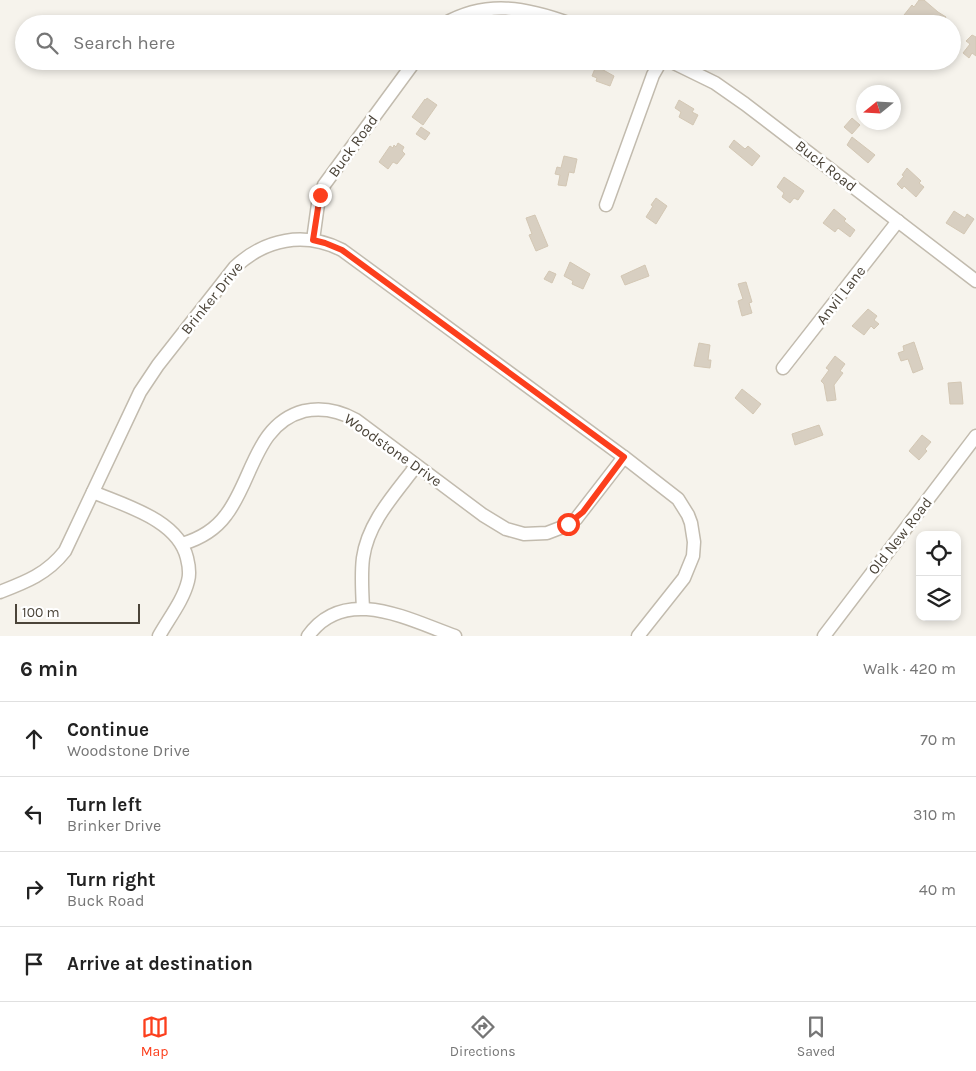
<!DOCTYPE html>
<html lang="en">
<head>
<meta charset="utf-8">
<style>
	:root { --surface:#fff; --page:#f2f2f2; --text:#222; --muted:#767676; --line:#e0e0e0; --accent:#fc3f1d }
	body { margin:0; font-family:Karla,sans-serif; background:var(--page); color:var(--text) }
	.controls { position:absolute; right:15px; bottom:15px; display:grid; overflow:hidden; border-radius:10px; box-shadow:0 2px 8px #0003 }
	.controls button { width:45px; height:45px; display:grid; place-items:center; padding:0; border:0; border-bottom:1px solid var(--line); background:var(--surface); color:var(--text); font:25px sans-serif }
	.compass { position:absolute; left:856px; top:85px; width:45px; height:45px; border-radius:50%; background:var(--surface); box-shadow:0 2px 8px #0003; rotate:252deg }
	.scale { position:absolute; left:15px; bottom:12px; width:125px; box-sizing:border-box; padding-left:5px; border:2px solid #4b4439; border-top:0; font-size:14px; line-height:18px; white-space:nowrap; color:#4b4439; -webkit-text-stroke:4px #fff; paint-order:stroke }
	.stop { position:absolute; width:15px; height:15px; margin:-11px; border:4px solid #fc3f1d; border-radius:50%; background:#fff }
	.stop.end { background:#fc3f1d; border-color:#fff; box-shadow:0 1px 5px #0008 }
	.list { margin:0; padding:0; list-style:none }
	h2 { display:flex; justify-content:space-between; align-items:center; height:65px; margin:0; padding:0 20px; font-size:21px }
	h2 small { font-size:16px; font-weight:400; color:var(--muted) }
	.list li { display:grid; grid-template-columns:32px 1fr auto; gap:15px; align-items:center; box-sizing:border-box; height:75px; padding:0 20px; border-top:1px solid var(--line) }
	.list b { display:block; font-size:19px; white-space:nowrap }
	.list p { margin:0; font-size:16px; white-space:nowrap; color:var(--muted) }
	.list em { font-size:16px; font-style:normal; color:var(--muted) }
	.icon { flex:none; width:28px; height:28px; fill:none; stroke:currentColor; stroke-width:2; stroke-linecap:round; stroke-linejoin:round }
	.map { position:relative; flex:none; width:976px; height:636px; overflow:hidden }
	.search { position:absolute; background:var(--surface); box-shadow:0 2px 8px #0003; left:15px; right:15px; top:15px; height:55px; display:flex; align-items:center; gap:12px; box-sizing:border-box; padding:0 18px; border-radius:28px; color:var(--muted); font-size:19px }
	.sheet { height:365px; background:var(--surface) }
	nav { display:flex; justify-content:space-around; align-items:center; box-sizing:border-box; height:70px; border-top:1px solid var(--line); background:var(--surface); font-size:14px; color:var(--muted) }
	nav a { display:grid; justify-items:center; gap:2px }
	nav .on { color:var(--accent) }
	.map>svg:first-child { display:block }
	.building { fill:#d8cfc1; stroke:#d3c7b4 }
	.lines { fill:none; stroke-linecap:round; stroke-linejoin:round }
	.minor-casing { stroke:#c2bbae; stroke-width:15 }
	.minor { stroke:#fff; stroke-width:12 }
	.route { stroke:#fc3f1d; stroke-width:6 }
	.labels { text-anchor:middle; dominant-baseline:central; stroke-width:5; stroke-linejoin:round; paint-order:stroke }
	.street-label { font-size:15px; fill:#4b4439; stroke:#fff }
</style>
</head>
<body>
<div class="map">
<svg width="976" height="636" viewBox="0 0 976 636">
	<rect width="100%" height="100%" fill="#f6f3ec"/>
	<g class="building">
		<polygon points="919,0 924,0 938,12 946,17 942,24 927,24 915,17 911,21 904,15 912,5 914,7"/>
		<polygon points="972,35 976,37 976,56 972,53 969,58 963,53 970,44 966,41"/>
		<polygon points="596,66 614,76 610,86 596,81 597,78 592,76"/>
		<polygon points="427,98 437,105 423,125 412,117 425,99 426,100"/>
		<polygon points="679,100 694,109 692,112 698,115 693,125 679,117 681,112 675,108"/>
		<polygon points="852,118 860,125 852,134 844,127"/>
		<polygon points="421,127 430,133 425,140 416,134"/>
		<polygon points="852,137 875,155 868,163 847,145"/>
		<polygon points="734,140 745,149 748,146 760,156 752,166 729,147"/>
		<polygon points="398,143 404,147 402,151 405,154 397,164 393,162 388,169 379,162 390,146 393,148 394,145 396,147"/>
		<polygon points="564,156 577,159 574,173 569,172 566,186 558,185 560,175 555,174 557,167 561,168"/>
		<polygon points="907,168 921,181 919,183 924,187 916,197 904,186 902,189 897,184 904,176 902,175"/>
		<polygon points="784,177 804,191 798,200 794,198 790,203 782,197 784,193 777,187"/>
		<polygon points="656,198 667,206 656,224 646,217 653,206 651,205"/>
		<polygon points="834,209 846,219 844,221 855,230 850,237 838,228 835,232 823,223"/>
		<polygon points="954,211 965,218 967,214 974,219 964,234 946,223"/>
		<polygon points="535,215 548,246 536,251 529,235 532,234 526,218"/>
		<polygon points="570,262 590,274 583,289 572,284 573,281 564,276"/>
		<polygon points="645,265 649,276 625,285 621,276"/>
		<polygon points="549,271 556,274 552,283 544,279"/>
		<polygon points="746,282 752,302 749,303 752,313 742,316 738,301 743,299 738,284"/>
		<polygon points="868,309 877,316 874,320 879,324 874,329 871,326 864,335 852,326"/>
		<polygon points="914,342 923,369 913,373 908,359 901,361 898,353 904,351 903,346"/>
		<polygon points="699,343 710,345 708,360 711,360 710,368 694,366"/>
		<polygon points="835,356 845,364 840,371 843,373 834,385 836,400 827,401 824,384 821,381 829,370 826,368"/>
		<polygon points="961,382 963,404 950,404 948,383"/>
		<polygon points="742,389 761,404 753,414 735,398"/>
		<polygon points="819,425 823,435 795,445 792,434"/>
		<polygon points="922,435 931,442 925,449 927,451 919,460 909,451"/>
	</g>
	<g class="lines">
		<g class="minor-casing">
			<g id="minor">
				<path d="M444 24C486 0 525 7 571 24"/>
				<polyline points="670,61 715,83 745,104 976,281"/>
				<polyline points="606,205 653,75 661,61"/>
				<polyline points="313,240 318,204 324,185 415,61"/>
				<polyline points="783,368 898,221"/>
				<path d="M93 492C126 506 178 520 187 558 189 566 190 574 188 581 183 601 169 618 159 636"/>
				<path d="M182 544C199 539 215 530 226 515 253 480 255 424 304 411 323 407 340 411 356 420L483 515 506 529 524 534 547 533 560 528 576 519 624 457"/>
				<path d="M0 592C26 582 47 574 65 551L140 392 158 365 235 267C265 239 304 231 342 250L624 457 678 499 688 515 691 523 694 542 693 556 684 578 638 636"/>
				<path d="M363 608C362 591 361 574 363 558 368 522 395 494 416 466"/>
				<path d="M308 636C345 584 409 620 455 636"/>
				<polyline points="824,636 976,436"/>
			</g>
		</g>
		<use href="#minor" class="minor"/>
	</g>
	<g class="lines">
		<polyline class="route" points="320,195 313,240 325,243 342,250 624,457 583,512 568,524"/>
	</g>
	<g class="labels">
		<g class="street-label">
			<text transform="translate(353 146) rotate(-54)">Buck Road</text>
			<text transform="translate(826 166) rotate(38)">Buck Road</text>
			<text transform="translate(841 295) rotate(-52)">Anvil Lane</text>
			<text transform="translate(212 298) rotate(-51)">Brinker Drive</text>
			<text transform="translate(393 450) rotate(35)">Woodstone Drive</text>
			<text transform="translate(900 536) rotate(-52)">Old New Road</text>
		</g>
	</g>
</svg>
<div class="controls">
<button><svg class="icon" aria-label="locate" viewBox="0 0 24 24"><circle cx="12" cy="12" r="6"/><path d="M12 2v4M12 18v4M2 12h4M18 12h4"/></svg></button>
<button><svg class="icon" aria-label="layers" viewBox="0 0 24 24"><path d="M12 4l9 5-9 5-9-5zM3 14l9 5 9-5"/></svg></button>
</div>
<svg class="compass" viewBox="-18 -18 36 36"><path d="M0-13l5 13h-10z" fill="#e53935"/><path d="M0 13l5-13h-10z" fill="#767676"/></svg>
<div class="scale">100 m</div>
<div class="stop" style="left:568px;top:524px"></div>
<div class="stop end" style="left:320px;top:195px"></div>
<div class="search"><svg class="icon" aria-label="search" viewBox="0 0 24 24"><circle cx="10" cy="10" r="6"/><path d="M15 15l6 6"/></svg>Search here</div>
</div>
<section class="sheet">
<h2>6 min<small>Walk · 420 m</small></h2>
<ul class="list">
<li><svg class="icon" aria-label="ahead" viewBox="0 0 24 24"><path d="M12 20V5M6 11l6-6 6 6"/></svg><div><b>Continue</b><p>Woodstone Drive</p></div><em>70 m</em></li>
<li><svg class="icon" aria-label="left" viewBox="0 0 24 24"><path d="M17 20v-9H6M10 6l-5 5 5 5"/></svg><div><b>Turn left</b><p>Brinker Drive</p></div><em>310 m</em></li>
<li><svg class="icon" aria-label="right" viewBox="0 0 24 24"><path d="M7 20v-9h11M14 6l5 5-5 5"/></svg><div><b>Turn right</b><p>Buck Road</p></div><em>40 m</em></li>
<li><svg class="icon" aria-label="arrive" viewBox="0 0 24 24"><path d="M6 21V4h12l-3 4 3 4H6"/></svg><div><b>Arrive at destination</b></div></li>
</ul>
</section>
<nav>
<a class="on"><svg class="icon" aria-label="map" viewBox="0 0 24 24"><path d="M3 6l6-2 6 2 6-2v14l-6 2-6-2-6 2zM9 4v14M15 6v14"/></svg>Map</a>
<a><svg class="icon" aria-label="directions" viewBox="0 0 24 24"><path d="M12 3l9 9-9 9-9-9zM9 14v-3h6M13 9l2 2-2 2"/></svg>Directions</a>
<a><svg class="icon" aria-label="saved" viewBox="0 0 24 24"><path d="M7 4h10v16l-5-4-5 4z"/></svg>Saved</a>
</nav>
</body>
</html>
